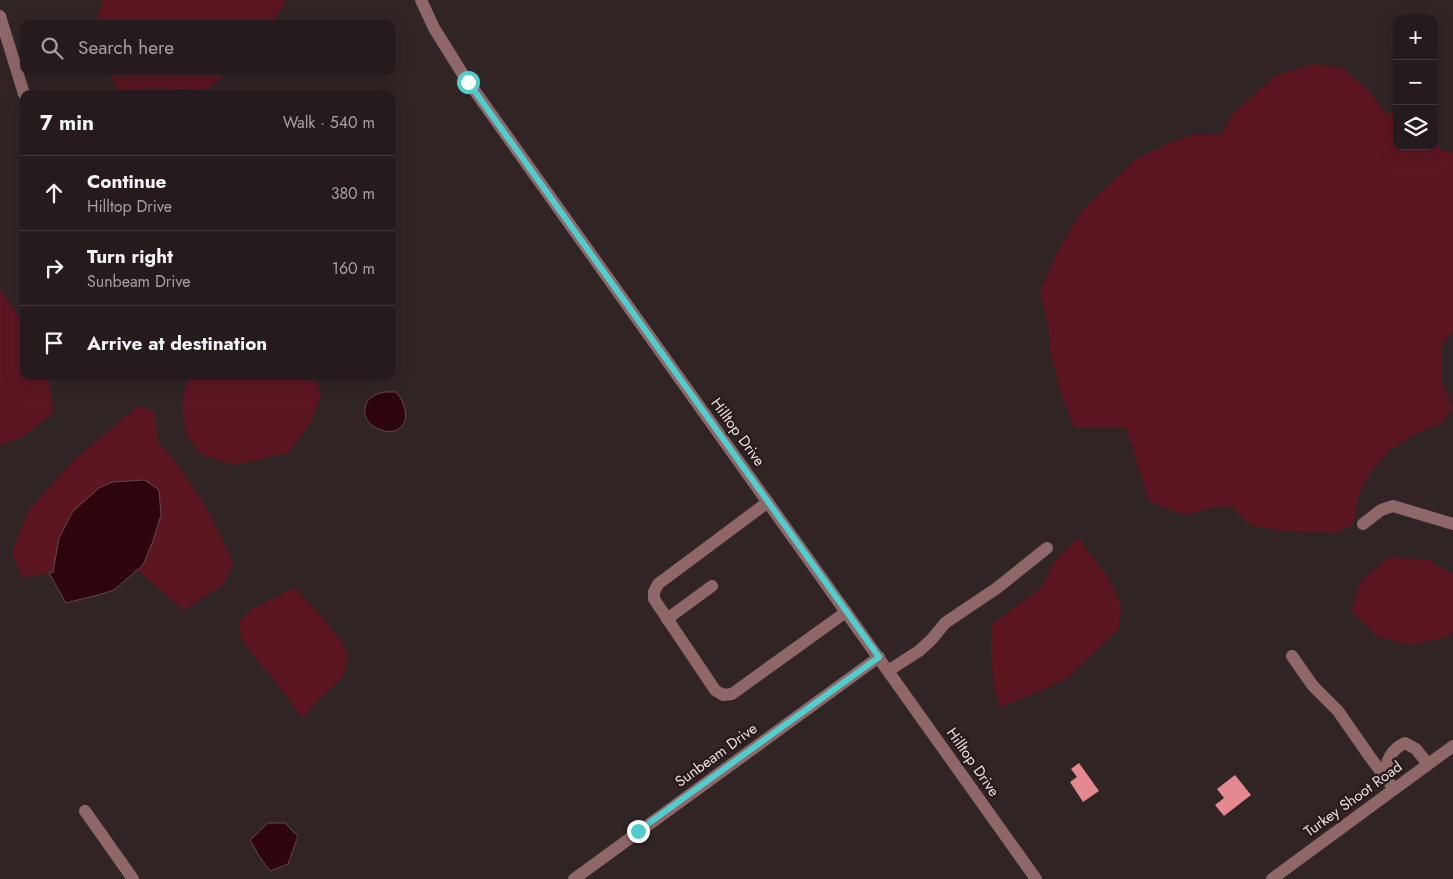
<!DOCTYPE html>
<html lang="en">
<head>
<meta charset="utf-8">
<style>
	:root { --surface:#251b1c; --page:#2d2425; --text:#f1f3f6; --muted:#a3a1a3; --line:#42393b }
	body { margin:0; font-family:Jost,sans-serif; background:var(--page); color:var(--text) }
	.controls { position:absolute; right:15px; top:15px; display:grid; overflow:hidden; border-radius:10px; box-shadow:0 5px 20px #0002 }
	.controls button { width:45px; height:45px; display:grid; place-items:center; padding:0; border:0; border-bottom:1px solid var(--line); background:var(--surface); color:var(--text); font:25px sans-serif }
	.stop { position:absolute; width:15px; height:15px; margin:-11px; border:4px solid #52cdcd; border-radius:50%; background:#fff }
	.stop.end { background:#52cdcd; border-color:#fff; box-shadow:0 1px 5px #0008 }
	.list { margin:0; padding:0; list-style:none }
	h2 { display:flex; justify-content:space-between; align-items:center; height:65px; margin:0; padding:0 20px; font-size:21px }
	h2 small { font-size:16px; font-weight:400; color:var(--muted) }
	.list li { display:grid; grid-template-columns:32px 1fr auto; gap:15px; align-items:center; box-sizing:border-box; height:75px; padding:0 20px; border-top:1px solid var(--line) }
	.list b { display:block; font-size:19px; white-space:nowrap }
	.list p { margin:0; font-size:16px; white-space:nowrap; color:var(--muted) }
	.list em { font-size:16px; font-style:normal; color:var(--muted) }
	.icon { flex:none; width:28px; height:28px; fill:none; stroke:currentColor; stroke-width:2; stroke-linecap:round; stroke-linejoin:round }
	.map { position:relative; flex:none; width:1453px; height:879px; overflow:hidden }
	.search { position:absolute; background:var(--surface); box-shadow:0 5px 20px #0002; left:20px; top:20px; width:375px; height:55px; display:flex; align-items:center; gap:12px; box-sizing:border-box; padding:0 18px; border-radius:10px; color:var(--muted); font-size:19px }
	.panel { position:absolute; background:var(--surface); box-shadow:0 5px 20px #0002; left:20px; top:90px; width:375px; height:290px; border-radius:10px }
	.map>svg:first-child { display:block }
	.green { fill:#5c1622 }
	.water { fill:#2e050c; stroke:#66474c }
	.building { fill:#e58990 }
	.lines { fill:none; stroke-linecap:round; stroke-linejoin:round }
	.minor { stroke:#8f6769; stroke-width:12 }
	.route { stroke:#52cdcd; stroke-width:6 }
	.labels { text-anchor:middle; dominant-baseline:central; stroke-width:5; stroke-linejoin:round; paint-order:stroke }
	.street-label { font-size:15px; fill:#e9e0e0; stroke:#271b1b }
</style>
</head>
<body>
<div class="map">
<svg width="1453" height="879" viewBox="0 0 1453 879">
	<rect width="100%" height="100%" fill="#312425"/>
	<g class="green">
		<polygon points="103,0 284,0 285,5 270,24 98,24 97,19"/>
		<polygon points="1312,64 1342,68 1369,91 1386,114 1397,113 1397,146 1434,146 1434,138 1441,150 1453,153 1453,331 1442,344 1441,379 1452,407 1443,423 1419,432 1391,449 1374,468 1359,493 1354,523 1337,533 1282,531 1250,525 1231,506 1210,508 1184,515 1149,501 1126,428 1074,428 1063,399 1051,355 1047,319 1040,291 1058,251 1082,210 1136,159 1174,141 1196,134 1221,135 1232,114 1272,79 1273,77"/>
		<polygon points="108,71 229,71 205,91 177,89 169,94 120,94"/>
		<polygon points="0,289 17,314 24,328 24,376 48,376 49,380 54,413 21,438 0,445"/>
		<polygon points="188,376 314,376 321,396 311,423 288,453 236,465 201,455 187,436 182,406"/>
		<path d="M138 406 154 411 158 442 175 461 206 507 234 563 223 585 184 610 137 570C151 557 155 533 161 515L145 480 112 482 99 488 59 538 53 572 23 578 12 553 28 511 73 461Z"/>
		<polygon points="1078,538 1111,582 1121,605 1119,629 1065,680 1000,708 993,680 991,649 992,624 1041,588 1055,561"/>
		<polygon points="1389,557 1429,560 1453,575 1453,632 1444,638 1408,645 1377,636 1351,611 1360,582"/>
		<path d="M294 588 322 617 343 644 348 656 343 677 321 697 302 718C292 704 282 690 271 676 256 657 242 649 238 623L252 609Z"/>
	</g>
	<g class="water">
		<path d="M385 392H396C405 402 413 425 394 431 381 434 362 423 365 408 367 397 375 394 385 392Z"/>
		<polygon points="145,480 159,490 161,515 153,541 143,565 114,590 98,595 66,603 49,573 53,572 59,538 73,511 99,488 112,482"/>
		<polygon points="268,823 285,823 298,836 288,864 270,871 259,856 250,840"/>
	</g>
	<g class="building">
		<polygon points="1079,763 1099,791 1083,802 1070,782 1077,777 1071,769"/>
		<polygon points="1235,775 1251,795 1224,816 1215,805 1224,798 1217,789"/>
	</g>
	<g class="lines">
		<g class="minor">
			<polyline points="421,0 434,28 462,73 1036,879"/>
			<polyline points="0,16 24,94"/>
			<polyline points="768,502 658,584 654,592 654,599 715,690 723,695 732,694 846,612"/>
			<polyline points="1363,524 1381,510 1393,506 1453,524"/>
			<polyline points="667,619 712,586"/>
			<polyline points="1292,656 1313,686 1338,711 1370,757 1394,789"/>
			<polyline points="888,671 919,651 932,639 945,623 997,588 1047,548"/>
			<path d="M1384 776C1387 760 1390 750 1405 743L1416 749 1428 764"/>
			<polyline points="85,811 133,879"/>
			<polyline points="574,879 879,657"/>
			<polyline points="1272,879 1453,746"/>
		</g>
	</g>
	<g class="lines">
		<polyline class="route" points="468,82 879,657 638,831"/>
	</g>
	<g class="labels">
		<g class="street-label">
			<text transform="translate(738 432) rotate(54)">Hilltop Drive</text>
			<text transform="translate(716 755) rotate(-36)">Sunbeam Drive</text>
			<text transform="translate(973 762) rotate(55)">Hilltop Drive</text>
			<text transform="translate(1353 799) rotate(-36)">Turkey Shoot Road</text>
		</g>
	</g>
</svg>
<div class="controls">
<button>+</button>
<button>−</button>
<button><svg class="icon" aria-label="layers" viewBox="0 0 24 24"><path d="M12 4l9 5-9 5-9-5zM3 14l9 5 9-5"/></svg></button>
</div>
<div class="stop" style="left:468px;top:82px"></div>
<div class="stop end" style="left:638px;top:831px"></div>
<div class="search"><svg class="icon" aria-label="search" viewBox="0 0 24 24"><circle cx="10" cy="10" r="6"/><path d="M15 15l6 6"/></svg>Search here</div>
<section class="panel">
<h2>7 min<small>Walk · 540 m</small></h2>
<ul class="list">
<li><svg class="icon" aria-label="ahead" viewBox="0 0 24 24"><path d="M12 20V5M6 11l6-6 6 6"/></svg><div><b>Continue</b><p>Hilltop Drive</p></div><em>380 m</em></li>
<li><svg class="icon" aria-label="right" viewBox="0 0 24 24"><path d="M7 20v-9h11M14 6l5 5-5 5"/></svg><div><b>Turn right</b><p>Sunbeam Drive</p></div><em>160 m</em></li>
<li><svg class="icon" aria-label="arrive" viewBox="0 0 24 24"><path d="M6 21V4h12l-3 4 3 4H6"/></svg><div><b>Arrive at destination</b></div></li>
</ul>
</section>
</div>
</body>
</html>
